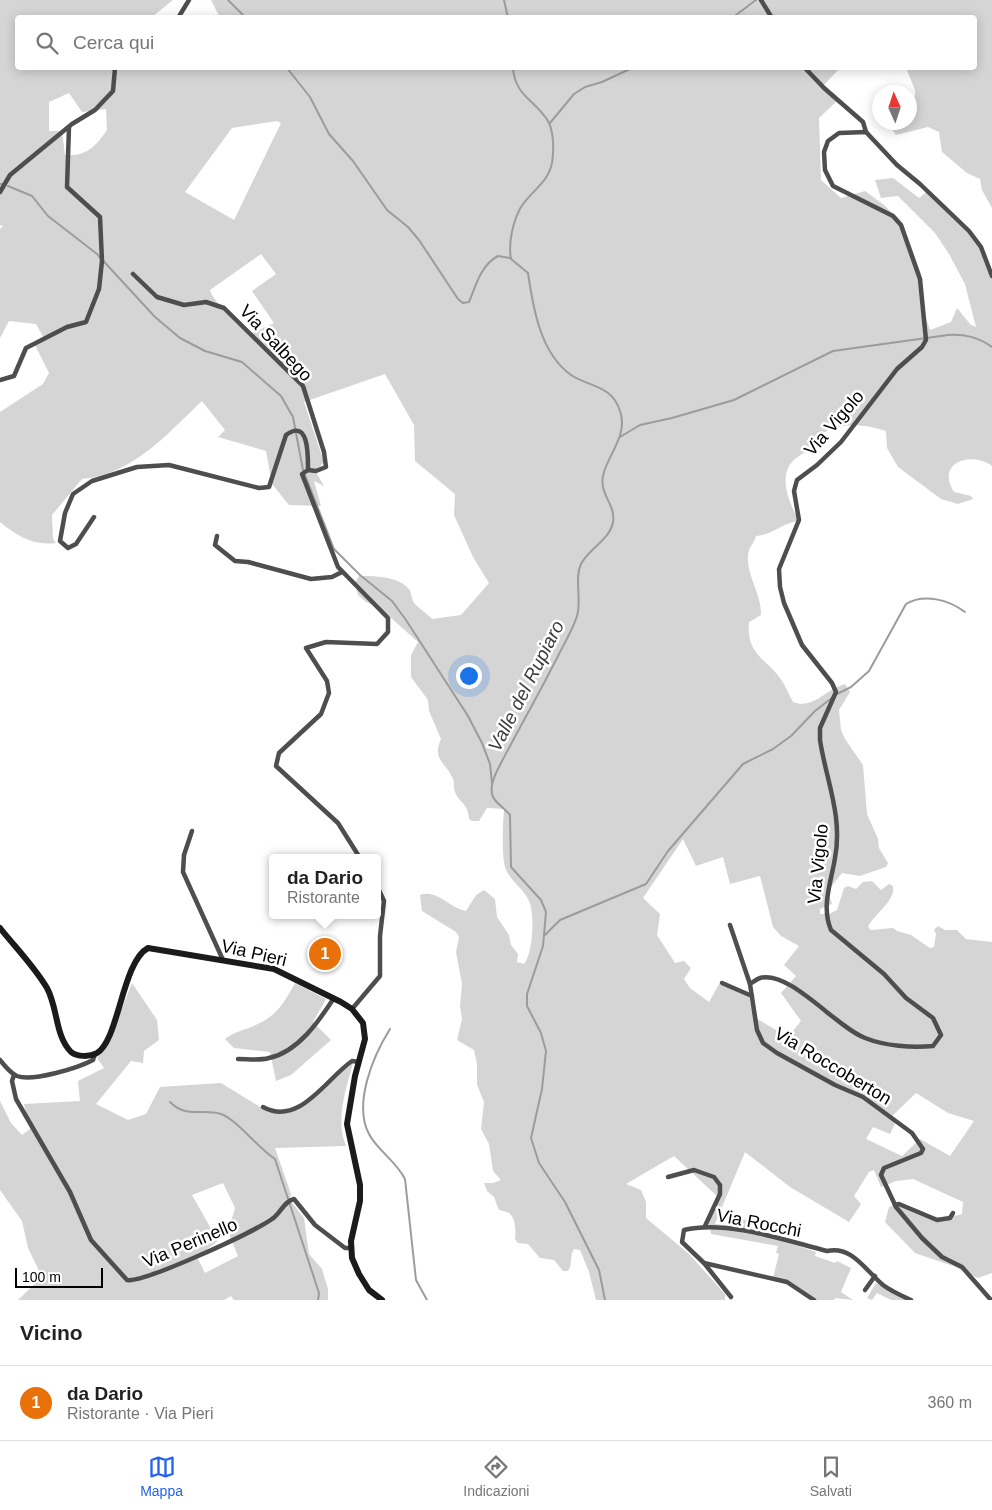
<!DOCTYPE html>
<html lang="it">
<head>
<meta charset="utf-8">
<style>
	:root { --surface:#fff; --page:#f2f2f2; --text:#222; --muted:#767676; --line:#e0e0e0; --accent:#2563eb }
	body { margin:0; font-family:Arial,sans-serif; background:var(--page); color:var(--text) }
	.compass { position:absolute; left:872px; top:85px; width:45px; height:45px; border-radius:50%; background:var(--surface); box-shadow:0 2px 12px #0003; rotate:357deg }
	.scale { position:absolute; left:15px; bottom:12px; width:88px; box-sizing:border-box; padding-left:5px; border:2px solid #000; border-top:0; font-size:14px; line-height:18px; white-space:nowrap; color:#000; -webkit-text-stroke:4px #fff; paint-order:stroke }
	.you { position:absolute; left:468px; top:675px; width:18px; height:18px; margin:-12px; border:4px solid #fff; border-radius:50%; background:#1a73e8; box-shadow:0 0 0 8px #1a73e833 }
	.badge { display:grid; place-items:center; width:32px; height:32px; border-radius:50%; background:var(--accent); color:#fff; font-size:16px; font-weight:700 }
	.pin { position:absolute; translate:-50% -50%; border:2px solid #fff; box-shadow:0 1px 5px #0006 }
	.popup { position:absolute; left:269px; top:854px; width:112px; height:65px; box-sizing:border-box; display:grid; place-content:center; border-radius:5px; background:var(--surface); filter:drop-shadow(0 1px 4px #0005); font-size:16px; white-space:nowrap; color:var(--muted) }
	.popup b { font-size:19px; color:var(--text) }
	.popup::after { content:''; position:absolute; left:50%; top:100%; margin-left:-10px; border:10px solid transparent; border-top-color:var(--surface) }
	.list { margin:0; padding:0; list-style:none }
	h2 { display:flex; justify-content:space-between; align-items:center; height:65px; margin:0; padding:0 20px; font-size:21px }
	h2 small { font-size:16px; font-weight:400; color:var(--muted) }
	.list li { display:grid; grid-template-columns:32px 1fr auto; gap:15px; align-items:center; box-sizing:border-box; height:75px; padding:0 20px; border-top:1px solid var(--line) }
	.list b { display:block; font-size:19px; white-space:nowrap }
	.list p { margin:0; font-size:16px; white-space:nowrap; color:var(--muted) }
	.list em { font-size:16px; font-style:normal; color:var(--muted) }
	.icon { flex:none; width:28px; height:28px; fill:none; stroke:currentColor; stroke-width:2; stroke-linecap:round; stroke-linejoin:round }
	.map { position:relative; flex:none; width:992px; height:1300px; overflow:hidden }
	.search { position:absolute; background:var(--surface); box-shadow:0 2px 12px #0003; left:15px; right:15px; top:15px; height:55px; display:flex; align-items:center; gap:12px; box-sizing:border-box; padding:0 18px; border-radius:5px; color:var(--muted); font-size:19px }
	.sheet { height:140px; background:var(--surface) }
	nav { display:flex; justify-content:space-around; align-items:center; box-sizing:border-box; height:70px; border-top:1px solid var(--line); background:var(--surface); font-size:14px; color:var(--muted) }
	nav a { display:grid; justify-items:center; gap:2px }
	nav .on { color:var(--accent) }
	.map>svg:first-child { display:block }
	.green { fill:#d5d5d5; fill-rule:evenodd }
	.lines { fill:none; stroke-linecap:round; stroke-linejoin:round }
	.stream { stroke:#9c9c9c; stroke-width:2 }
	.street { stroke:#4e4e4e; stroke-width:4.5 }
	.secondary { stroke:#1b1b1b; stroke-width:6 }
	.labels { text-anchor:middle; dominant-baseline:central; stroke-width:5; stroke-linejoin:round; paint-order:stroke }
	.street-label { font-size:18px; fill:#000; stroke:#fff }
	.water-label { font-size:19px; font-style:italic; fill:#3d3d3d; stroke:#fff }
</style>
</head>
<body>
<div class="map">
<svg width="992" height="1300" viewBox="0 0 992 1300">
	<rect width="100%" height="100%" fill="#fff"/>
	<g class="green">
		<path d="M0 0H173L152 17 18 18V68H840L823 86 837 101 819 118 821 180 841 198 865 191 884 205 903 224 921 274V304L930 330 951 322 957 308 971 325 976 327 965 284 949 254 935 233 898 196 881 198 875 180 893 178 919 198 929 190C954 214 978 237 992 270V466C972 451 935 462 954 492L971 496 973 499 958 504 941 499 898 467 887 448 886 431C859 423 840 422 816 437 810 453 806 450 795 459 776 475 790 504 799 521 783 522 773 535 756 536 755 541 751 545 749 550 743 571 762 593 761 615L749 622C746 656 767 658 782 681 786 687 789 695 793 702 813 710 826 689 845 684L850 692 839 710 841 730 845 739 863 765 867 814 878 839 879 848 888 863 886 867 860 876 842 873 831 887 829 895 832 904 820 909V914H829L837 910 844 888 848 886 856 889 863 882 872 881 881 890 889 884 893 886C896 901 874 914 868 927L871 930 893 928 897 931 911 935 930 948 934 947 936 934 934 930 938 926 945 930H957L966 939 992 942V1273L978 1278 953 1266 915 1253 885 1222 889 1207C910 1199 925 1218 946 1218 951 1217 957 1215 962 1214L963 1202 913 1179 896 1181 881 1187 874 1170 869 1172 854 1196 861 1204 849 1222 790 1187 745 1152 715 1224 726 1225 735 1217 750 1221 752 1230 816 1252 815 1256 835 1263 837 1261 851 1268 841 1292 853 1300 835 1298 834 1300H815L803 1291 773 1278 779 1254 776 1253 778 1246 711 1234 709 1223 719 1198 674 1156 626 1184 641 1190 646 1202V1218L689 1254 725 1294V1300H596L589 1272 580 1250 574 1249C569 1256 573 1265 568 1271H563L554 1260 540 1258 528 1244 518 1243 515 1239C516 1232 516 1215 507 1212 505 1211 502 1211 499 1210L494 1197 487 1191 484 1183H493L501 1180 493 1171 489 1144 481 1129 484 1102 477 1085V1064L474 1050 457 1040 462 1019 460 1006 462 984 456 952 459 937 456 932 422 911 420 895C437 889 449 908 466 911L476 895 484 890 495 899 497 917 509 935 511 945 518 954 517 962 524 964C533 953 535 914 529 901 524 889 511 881 506 870 501 859 503 822 504 809L487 808 479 821H472L469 819C468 803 460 804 455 792 453 787 455 781 452 777 445 762 432 759 441 739L429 711 428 700 411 677V655L418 642 381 609 366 602 358 595 355 583 359 576C374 576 397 576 408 588 412 592 411 598 414 603 419 609 426 612 432 619L461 615 489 583 473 557 454 515 455 494 415 461 414 425 385 374 304 402 324 462 316 472 324 486 314 481 321 506 289 505 272 484 266 451 218 437 225 430 202 401C167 434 132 475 82 479L52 515 53 539 56 543C34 546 17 536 0 522V412L43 384 49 373 35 345 45 340 36 324 9 321 0 338V229L3 226 0 225ZM69 93 82 112 106 109 107 130C96 146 86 157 65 155L62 131H49V102ZM277 121 281 123 234 220 185 192 232 128ZM261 254 276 274 252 291 274 323 250 334C239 322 214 304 210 290ZM683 839 696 866 723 857 730 884 760 876 773 927 781 936 799 946 784 965 796 976 781 993 801 1021 788 1037 754 1017 749 995 719 984 709 1002 690 988 684 979 691 968 684 961 675 963 657 935 660 914 643 898ZM916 1093 948 1113 974 1121 950 1156 920 1139 902 1156 866 1139 873 1127 890 1134 895 1124 891 1117Z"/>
		<polygon points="211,0 992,0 992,208 982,190 980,179 967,173 942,152 939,132 928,127 896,135 893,131 893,123 910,122 910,105 915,96 915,90 906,68 974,68 974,18 220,18"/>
		<path d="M132 983 157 1020 159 1040 144 1051 143 1063 131 1061 96 1104 128 1120 146 1114 160 1087 221 1083 268 1112 294 1110 353 1063C346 1089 335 1120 346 1146L275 1148 291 1194 290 1200 304 1218 309 1254 322 1269 328 1289V1300H234L231 1296 224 1300H18L42 1277 28 1248 22 1221 0 1190V1101L11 1123 22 1135 30 1129 24 1104 80 1101 78 1081 104 1068 97 1058 108 1044ZM223 1183 235 1208 228 1232 238 1256 205 1273 197 1257 218 1241 192 1195Z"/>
		<path d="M295 983 326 999 313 1022 331 1040 291 1075 276 1081 270 1052 234 1048 225 1039C234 1032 241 1031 251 1027 275 1018 283 1005 295 983Z"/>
		<polygon points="876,1283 907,1300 891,1300 877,1293 872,1300 867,1298"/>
	</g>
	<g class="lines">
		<g class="stream">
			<polyline points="228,0 246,18"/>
			<polyline points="504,0 508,18"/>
			<polyline points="732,18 756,0"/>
			<path d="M287 68 310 97 329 134 353 161 387 210 408 227 419 240 458 299 463 303 469 302C476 285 481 265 498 256L510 258"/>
			<path d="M513 68C515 96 535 100 548 121 554 132 554 151 552 163 548 183 531 191 521 207 513 221 508 243 511 259L528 273C533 307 540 353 571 375 589 387 612 385 620 411 628 434 610 452 604 472 597 494 616 503 613 522 610 540 589 548 581 564 574 579 582 600 577 616 573 629 565 642 559 654 541 690 521 725 502 761 497 771 486 789 495 800 499 805 505 809 510 815L511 867 541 900 546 912 543 946 527 994V1006L541 1033 546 1051 542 1089 531 1138 539 1163 565 1202 599 1270 605 1300"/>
			<polyline points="550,123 574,94 585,87 602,82 632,68"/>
			<polyline points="0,184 2,184"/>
			<polyline points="8,186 32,196 48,216 97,254 155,317 180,338 205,351 242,362 281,396 293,417 303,470 334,549 360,575 392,601 406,620 468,716 482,743 490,764 492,783"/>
			<path d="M620 437 640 425 672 418 734 400 833 351 948 335C965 334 978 337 992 347"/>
			<path d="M837 694 851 687 869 671 906 604C924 593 949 600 965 612"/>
			<polyline points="545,935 560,920 646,884 668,851 743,764 773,749 791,736 815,711 833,697"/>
			<path d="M390 1029C373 1056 353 1104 369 1134 377 1150 396 1161 405 1179L416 1280 427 1300"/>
			<path d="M170 1102C187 1119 202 1108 221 1114 236 1119 258 1148 275 1159L319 1293 318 1300"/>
		</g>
		<g class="street">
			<polyline points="761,0 772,18"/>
			<polyline points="178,18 189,0"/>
			<polyline points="805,68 824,88 863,122 866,132"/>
			<polyline points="0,192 10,175 72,124 95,110 113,91 115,68"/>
			<polyline points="133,274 157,297 184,305 206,302 224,308 303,386 324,452 326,467 316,471 308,470 302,474 338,567 388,618 388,632 377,644 326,642 306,648 327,681 329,693 321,714 279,753 276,766 338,823 360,858"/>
			<polyline points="0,380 14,376 26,348 67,327 86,322 99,289 102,261 100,217 67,187 69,127"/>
			<path d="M94 517 76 544 68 548 60 541 65 513 73 494 92 481 137 467 169 465 259 488 269 487 286 435C309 418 308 455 308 470"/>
			<polyline points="217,536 215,545 235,561 248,562 311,579 332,577 342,572"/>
			<polyline points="192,831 184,855 183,872 223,960"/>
			<polyline points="730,925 750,984 757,1030 763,1043 777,1053 835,1085 863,1097 912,1133 923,1149 921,1153 884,1168 881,1175 896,1207 922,1238 942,1257 962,1267 991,1300"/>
			<polyline points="722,983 752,996"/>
			<path d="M750 984C753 982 757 979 760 978 790 970 836 1027 865 1038 885 1046 912 1048 933 1046L941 1035 933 1018 906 998 884 974 831 930C821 906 831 883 835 858 843 816 826 780 820 740V728L836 692 832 683 802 645 784 603 780 587 779 569 799 520 794 491 797 480 817 465 841 442 897 369 922 347 926 340 920 279 901 225 893 216 833 186 825 170 824 152 828 141 839 133 866 132 897 165 920 184 969 231 981 247 992 276"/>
			<polyline points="352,1009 380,976 380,936 384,901 378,888"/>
			<path d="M238 1059C248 1059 259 1061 269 1058 298 1052 319 1021 334 998"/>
			<path d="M0 1060C5 1066 10 1073 17 1076 32 1082 78 1068 93 1060L95 1054"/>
			<path d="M14 1075 12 1081 16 1099 70 1192 91 1240 127 1280C144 1283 254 1232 272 1219 280 1214 284 1201 294 1199L315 1225 345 1248H351"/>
			<path d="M263 1107C299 1127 326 1079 352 1061L359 1062"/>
			<polyline points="668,1177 694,1170 714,1177 720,1185 720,1194 705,1226"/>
			<polyline points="895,1205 899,1204 937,1220 950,1218 953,1213"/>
			<polyline points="704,1263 787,1282 814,1300"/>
			<polyline points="865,1290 875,1276"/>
			<path d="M731 1297 704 1263 682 1242 684 1230C727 1220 784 1240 827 1251 852 1245 866 1271 883 1285 891 1291 902 1296 911 1300"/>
		</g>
		<path class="secondary" d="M0 928C16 948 34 966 47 988 58 1008 55 1036 71 1052 77 1057 90 1057 97 1053 119 1040 122 962 148 948L274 969 341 1002 352 1009 363 1023 365 1039 355 1076 347 1124 360 1185V1201L351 1241 352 1258 359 1274 369 1290 382 1300"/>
	</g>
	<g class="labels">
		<g class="street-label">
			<text transform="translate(276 343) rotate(47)">Via Salbego</text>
			<text transform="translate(834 423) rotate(-49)">Via Vigolo</text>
			<text transform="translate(818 864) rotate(-84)">Via Vigolo</text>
			<text transform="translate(254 953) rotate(13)">Via Pieri</text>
			<text transform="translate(833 1066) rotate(31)">Via Roccoberton</text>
			<text transform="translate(759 1223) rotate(11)">Via Rocchi</text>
			<text transform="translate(190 1243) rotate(-23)">Via Perinello</text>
		</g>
		<g class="water-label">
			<text transform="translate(526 686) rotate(-63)">Valle del Rupiaro</text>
		</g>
	</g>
</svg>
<svg class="compass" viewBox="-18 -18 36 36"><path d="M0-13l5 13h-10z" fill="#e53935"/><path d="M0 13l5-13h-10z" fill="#767676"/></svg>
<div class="scale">100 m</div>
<div class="you"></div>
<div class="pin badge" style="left:325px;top:954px;background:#e8710a">1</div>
<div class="popup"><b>da Dario</b>Ristorante</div>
<div class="search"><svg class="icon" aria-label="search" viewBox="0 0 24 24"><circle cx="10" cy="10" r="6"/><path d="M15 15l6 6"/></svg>Cerca qui</div>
</div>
<section class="sheet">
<h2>Vicino<small></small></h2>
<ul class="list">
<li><span class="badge" style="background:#e8710a">1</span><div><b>da Dario</b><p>Ristorante · Via Pieri</p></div><em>360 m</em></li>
</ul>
</section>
<nav>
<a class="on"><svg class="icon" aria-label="map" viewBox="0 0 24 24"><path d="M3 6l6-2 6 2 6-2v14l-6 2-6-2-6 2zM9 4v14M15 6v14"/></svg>Mappa</a>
<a><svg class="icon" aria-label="directions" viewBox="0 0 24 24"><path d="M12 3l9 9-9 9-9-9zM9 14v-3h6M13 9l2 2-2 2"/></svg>Indicazioni</a>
<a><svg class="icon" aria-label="saved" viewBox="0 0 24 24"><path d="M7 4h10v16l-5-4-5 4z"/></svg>Salvati</a>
</nav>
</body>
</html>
